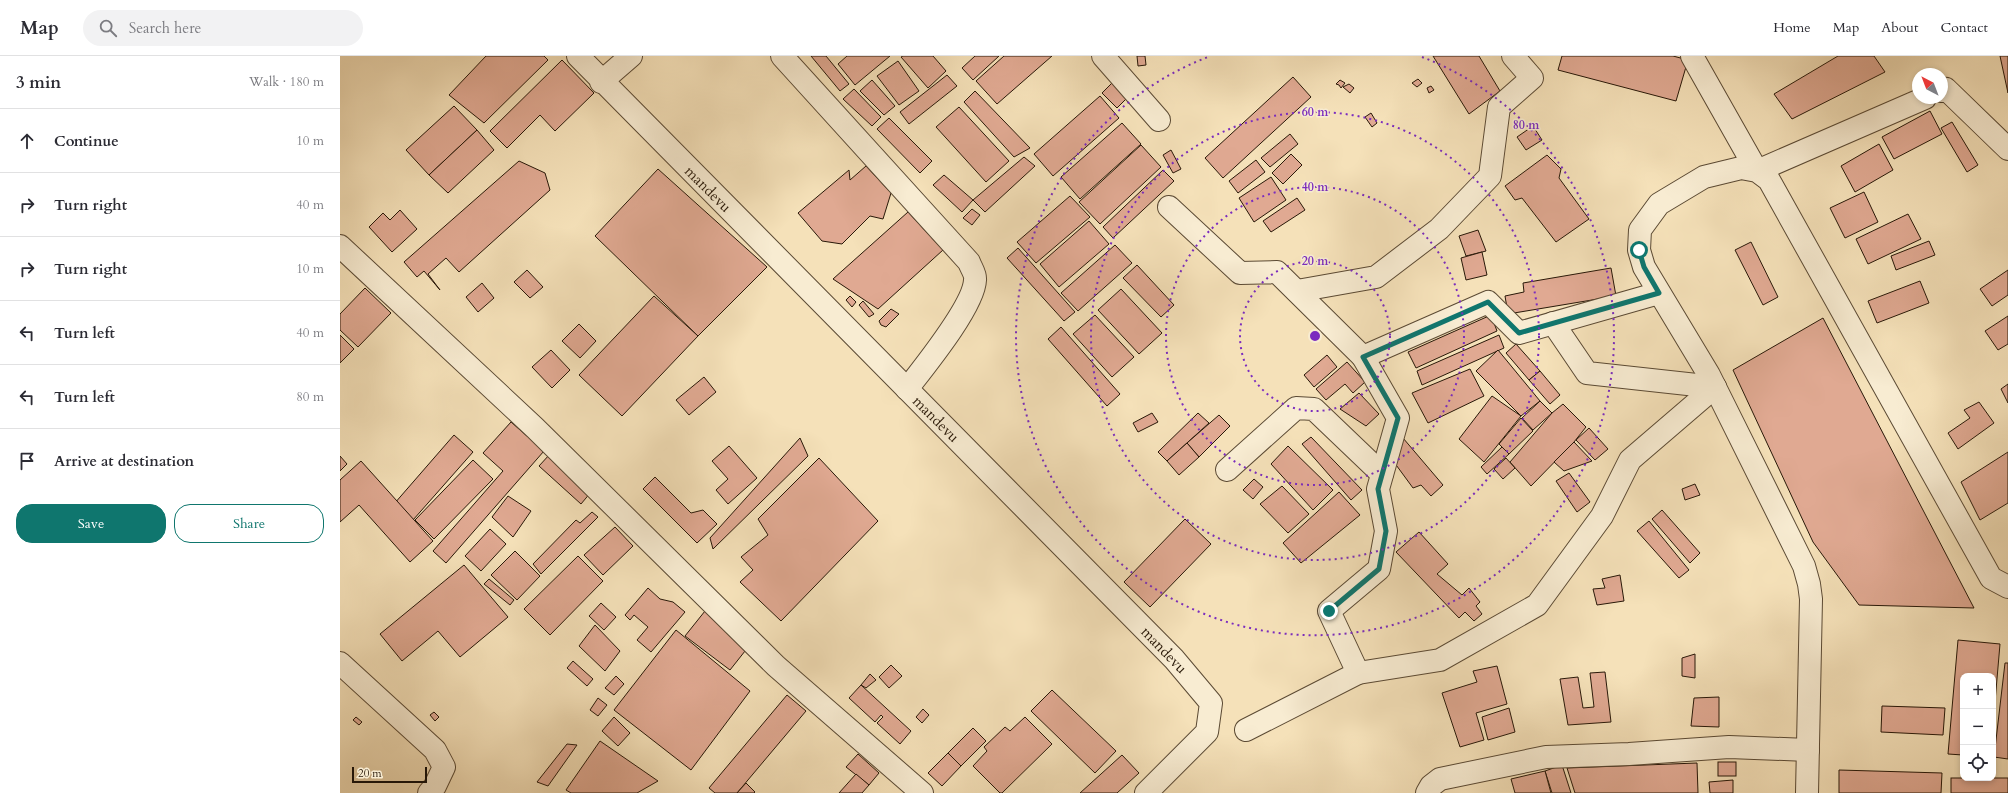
<!DOCTYPE html>
<html lang="en">
<head>
<meta charset="utf-8">
<style>
	:root { --surface:#fff; --page:#f2f2f3; --text:#2b2b33; --muted:#7c7c81; --line:#e1e1e2; --accent:#0f766e }
	body { margin:0; font-family:Cardo,serif; background:var(--page); color:var(--text) }
	.controls { position:absolute; right:12px; bottom:12px; display:grid; overflow:hidden; border-radius:8px; box-shadow:0 2px 6px #0003 }
	.controls button { width:36px; height:36px; display:grid; place-items:center; padding:0; border:0; border-bottom:1px solid var(--line); background:var(--surface); color:var(--text); font:20px sans-serif }
	.compass { position:absolute; left:1572px; top:12px; width:36px; height:36px; border-radius:50%; background:var(--surface); box-shadow:0 2px 6px #0003; rotate:318deg }
	.scale { position:absolute; left:12px; bottom:10px; width:75px; box-sizing:border-box; padding-left:4px; border:2px solid #281808; border-top:0; font-size:11px; line-height:14px; white-space:nowrap; color:#281808; -webkit-text-stroke:3px #f8ecd2; paint-order:stroke }
	.stop { position:absolute; width:12px; height:12px; margin:-9px; border:3px solid #0f766e; border-radius:50%; background:#fff }
	.stop.end { background:#0f766e; border-color:#fff; box-shadow:0 1px 4px #0008 }
	.list { margin:0; padding:0; list-style:none }
	h2 { display:flex; justify-content:space-between; align-items:center; height:52px; margin:0; padding:0 16px; font-size:17px }
	h2 small { font-size:13px; font-weight:400; color:var(--muted) }
	.list li { display:grid; grid-template-columns:26px 1fr auto; gap:12px; align-items:center; box-sizing:border-box; height:64px; padding:0 16px; border-top:1px solid var(--line) }
	.list b { display:block; font-size:15px; white-space:nowrap }
	.list em { font-size:13px; font-style:normal; color:var(--muted) }
	.actions { display:flex; gap:8px; padding:12px 16px }
	.actions a { flex:1; padding:9px 0; border:1px solid var(--accent); border-radius:16px; text-align:center; font-size:14px; color:var(--accent) }
	.actions .main { background:var(--accent); color:#fff }
	.icon { flex:none; width:22px; height:22px; fill:none; stroke:currentColor; stroke-width:2; stroke-linecap:round; stroke-linejoin:round }
	.map { position:relative; flex:none; width:1668px; height:737px; overflow:hidden }
	header { display:flex; align-items:center; gap:24px; box-sizing:border-box; height:56px; padding:0 20px; background:var(--surface); border-bottom:1px solid var(--line) }
	header strong { font-size:19px }
	nav { display:flex; gap:22px; margin-inline-start:auto; font-size:14px }
	.search { width:280px; height:36px; background:var(--page); display:flex; align-items:center; gap:10px; box-sizing:border-box; padding:0 14px; border-radius:22px; color:var(--muted); font-size:15px }
	main { display:flex }
	aside { flex:1; background:var(--surface) }
	.map>svg:first-child { display:block }
	.building { fill:#e0a992; stroke:#281808 }
	.lines { fill:none; stroke-linecap:round; stroke-linejoin:round }
	.minor-casing { stroke:#5b4a34; stroke-width:24 }
	.minor { stroke:#f8ecd2; stroke-width:22 }
	.route { stroke:#0f766e; stroke-width:5 }
	.ring { fill:none; stroke:#7b2cbf; stroke-width:2; stroke-dasharray:2 4 }
	.labels { text-anchor:middle; dominant-baseline:central; stroke-width:3; stroke-linejoin:round; paint-order:stroke }
	.street-label { font-size:15px; fill:#281808; stroke:#f8ecd2 }
	.centre { fill:#7b2cbf; stroke:#f8ecd2; stroke-width:2 }
	.ring-label { font-size:12px; text-anchor:middle; font-weight:bold; fill:#7b2cbf; stroke:#f8ecd2; stroke-width:3; stroke-linejoin:round; paint-order:stroke }
</style>
</head>
<body>
<header>
<strong>Map</strong>
<div class="search"><svg class="icon" aria-label="search" viewBox="0 0 24 24"><circle cx="10" cy="10" r="6"/><path d="M15 15l6 6"/></svg>Search here</div>
<nav><a>Home</a><a>Map</a><a>About</a><a>Contact</a></nav>
</header>
<main>
<aside>
<h2>3 min<small>Walk · 180 m</small></h2>
<ul class="list">
<li><svg class="icon" aria-label="ahead" viewBox="0 0 24 24"><path d="M12 20V5M6 11l6-6 6 6"/></svg><div><b>Continue</b></div><em>10 m</em></li>
<li><svg class="icon" aria-label="right" viewBox="0 0 24 24"><path d="M7 20v-9h11M14 6l5 5-5 5"/></svg><div><b>Turn right</b></div><em>40 m</em></li>
<li><svg class="icon" aria-label="right" viewBox="0 0 24 24"><path d="M7 20v-9h11M14 6l5 5-5 5"/></svg><div><b>Turn right</b></div><em>10 m</em></li>
<li><svg class="icon" aria-label="left" viewBox="0 0 24 24"><path d="M17 20v-9H6M10 6l-5 5 5 5"/></svg><div><b>Turn left</b></div><em>40 m</em></li>
<li><svg class="icon" aria-label="left" viewBox="0 0 24 24"><path d="M17 20v-9H6M10 6l-5 5 5 5"/></svg><div><b>Turn left</b></div><em>80 m</em></li>
<li><svg class="icon" aria-label="arrive" viewBox="0 0 24 24"><path d="M6 21V4h12l-3 4 3 4H6"/></svg><div><b>Arrive at destination</b></div></li>
</ul>
<div class="actions"><a class="main">Save</a><a>Share</a></div>
</aside>
<div class="map">
<svg width="1668" height="737" viewBox="0 0 1668 737">
	<rect width="100%" height="100%" fill="#f5e1b9"/>
	<filter id="stains"><feTurbulence type="fractalNoise" baseFrequency=".005" numOctaves="4"/><feColorMatrix values="0 0 0 0 .2 0 0 0 0 .09 0 0 0 0 .02 0 0 0 .5 -.17"/></filter>
	<radialGradient id="worn" r=".72"><stop offset=".6" stop-color="#630" stop-opacity="0"/><stop offset="1" stop-color="#630" stop-opacity=".3"/></radialGradient>
	<g class="building">
		<polygon points="146,0 204,0 208,4 144,67 109,39"/>
		<polygon points="471,0 486,0 509,28 500,35"/>
		<polygon points="507,0 550,0 515,29 498,8"/>
		<polygon points="563,0 593,0 606,15 588,32 561,1"/>
		<polygon points="635,0 659,0 633,24 622,12"/>
		<polygon points="664,0 712,0 657,48 636,25"/>
		<polygon points="797,0 805,0 806,9 798,10"/>
		<polygon points="1093,0 1139,0 1160,35 1129,58"/>
		<polygon points="1222,0 1333,0 1348,4 1336,45 1218,14"/>
		<polygon points="1498,0 1534,0 1545,16 1452,63 1434,38"/>
		<polygon points="1660,0 1668,0 1668,37"/>
		<polygon points="222,4 254,37 215,75 200,59 167,92 150,75"/>
		<polygon points="558,5 579,35 559,49 537,20"/>
		<polygon points="607,19 617,30 569,68 560,56"/>
		<polygon points="953,21 971,41 883,122 865,102"/>
		<polygon points="1078,23 1082,27 1077,31 1072,27"/>
		<polygon points="532,24 555,50 544,59 520,35"/>
		<polygon points="1000,24 1005,27 1001,32 999,29 996,28"/>
		<polygon points="774,25 789,40 777,52 762,37"/>
		<polygon points="1009,28 1014,32 1010,37 1003,31"/>
		<polygon points="1091,30 1094,34 1089,37 1087,32"/>
		<polygon points="514,33 541,61 532,70 503,43"/>
		<polygon points="635,35 690,92 674,101 624,46"/>
		<polygon points="760,40 779,62 713,120 694,98"/>
		<polygon points="114,50 137,74 89,119 66,94"/>
		<polygon points="619,51 669,105 646,126 596,71"/>
		<polygon points="1590,55 1602,78 1554,103 1542,81"/>
		<polygon points="1031,57 1037,67 1032,71 1025,61"/>
		<polygon points="549,62 592,105 580,117 537,73"/>
		<polygon points="1612,66 1638,109 1627,116 1601,72"/>
		<polygon points="782,67 801,88 740,143 721,121"/>
		<polygon points="1193,70 1202,84 1186,94 1177,81"/>
		<polygon points="137,74 154,94 108,137 89,119"/>
		<polygon points="950,78 958,88 930,111 921,102"/>
		<polygon points="1539,88 1553,114 1515,136 1501,110"/>
		<polygon points="801,89 821,111 760,168 739,146"/>
		<polygon points="831,94 841,113 833,117 823,99"/>
		<polygon points="951,98 962,109 943,128 932,117"/>
		<polygon points="1207,99 1221,113 1219,122 1249,163 1216,186 1182,142 1175,144 1165,130"/>
		<polygon points="684,101 695,110 645,156 633,144"/>
		<polygon points="916,104 925,116 898,137 889,125"/>
		<polygon points="179,105 205,117 210,134 119,216 106,202 88,218 100,234 84,215 77,221 64,206"/>
		<polygon points="526,110 551,137 543,163 530,160 502,188 482,185 458,157 509,114 510,124"/>
		<polygon points="318,113 427,211 358,280 255,180"/>
		<polygon points="823,114 834,125 773,182 763,171"/>
		<polygon points="604,119 633,144 622,156 593,129"/>
		<polygon points="931,121 946,144 914,166 899,142"/>
		<polygon points="1524,136 1538,166 1505,182 1490,152"/>
		<polygon points="730,140 750,161 696,207 677,186"/>
		<polygon points="957,142 965,154 931,176 923,165"/>
		<polygon points="632,153 640,159 632,169 623,162"/>
		<polygon points="60,154 77,173 52,196 29,171 43,157 50,164"/>
		<polygon points="568,156 603,194 538,253 493,223"/>
		<polygon points="1568,158 1581,183 1528,208 1516,183"/>
		<polygon points="749,165 769,188 719,231 700,208"/>
		<polygon points="1138,174 1146,195 1126,200 1119,180"/>
		<polygon points="1589,185 1595,199 1556,214 1551,200"/>
		<polygon points="1411,186 1438,241 1423,249 1395,194"/>
		<polygon points="775,189 792,207 738,255 721,237"/>
		<polygon points="678,192 735,256 724,265 667,202"/>
		<polygon points="1142,196 1147,219 1126,224 1121,202"/>
		<polygon points="797,209 834,249 821,261 783,222"/>
		<polygon points="1271,212 1276,240 1168,258 1165,240 1184,236 1183,227"/>
		<polygon points="187,214 203,231 190,242 174,226"/>
		<polygon points="1668,214 1668,239 1652,250 1640,233"/>
		<polygon points="1580,225 1589,247 1537,267 1528,245"/>
		<polygon points="142,227 154,242 138,256 126,241"/>
		<polygon points="25,232 51,257 18,291 0,274 0,258"/>
		<polygon points="781,233 822,277 799,298 758,254"/>
		<polygon points="314,240 358,280 282,360 239,319"/>
		<polygon points="510,240 516,246 512,251 506,244"/>
		<polygon points="523,245 534,258 529,261 519,249"/>
		<polygon points="551,253 559,258 546,271 541,269 539,265"/>
		<polygon points="755,259 794,301 772,321 733,278"/>
		<polygon points="1151,259 1157,275 1076,312 1068,296"/>
		<polygon points="1668,260 1668,288 1658,294 1645,275"/>
		<polygon points="1483,262 1634,552 1519,549 1473,486 1393,314"/>
		<polygon points="239,268 256,285 240,302 222,285"/>
		<polygon points="721,271 780,338 767,350 708,283"/>
		<polygon points="0,279 14,293 0,307"/>
		<polygon points="1159,279 1164,292 1082,329 1077,315"/>
		<polygon points="1176,288 1200,315 1189,324 1166,297"/>
		<polygon points="211,294 230,314 212,332 192,311"/>
		<polygon points="1158,294 1200,345 1181,360 1136,315"/>
		<polygon points="987,299 997,311 974,331 964,319"/>
		<polygon points="1007,306 1025,326 1013,337 1005,328 986,344 976,333"/>
		<polygon points="1130,313 1144,340 1088,367 1072,337"/>
		<polygon points="1200,315 1220,339 1210,348 1189,324"/>
		<polygon points="364,321 376,336 349,359 336,344"/>
		<polygon points="1668,328 1668,347 1661,333"/>
		<polygon points="1019,337 1039,358 1026,370 1000,353"/>
		<polygon points="1152,340 1181,360 1144,406 1119,383"/>
		<polygon points="1200,345 1212,357 1193,374 1182,362"/>
		<polygon points="1639,346 1654,367 1618,393 1608,377 1630,362 1624,354"/>
		<polygon points="1223,348 1246,371 1234,386 1191,430 1170,406 1212,357"/>
		<polygon points="812,357 818,366 798,376 793,367"/>
		<polygon points="858,357 869,367 827,405 818,396"/>
		<polygon points="879,359 890,370 859,401 847,387"/>
		<polygon points="1181,362 1193,375 1169,398 1159,388"/>
		<polygon points="171,366 204,395 106,507 93,495 163,415 143,397"/>
		<polygon points="1249,372 1268,393 1255,404 1236,384"/>
		<polygon points="114,379 133,396 73,464 54,448"/>
		<polygon points="971,381 1022,434 1011,444 962,388"/>
		<polygon points="460,382 468,400 373,493 370,482"/>
		<polygon points="1063,382 1103,429 1091,440 1081,429 1073,432 1051,402"/>
		<polygon points="1234,386 1252,405 1224,415 1214,406"/>
		<polygon points="847,387 859,401 839,419 827,405"/>
		<polygon points="389,390 417,422 388,448 376,434 388,423 372,405"/>
		<polygon points="948,390 993,434 973,454 931,408"/>
		<polygon points="1162,391 1169,398 1147,418 1141,411"/>
		<polygon points="1668,396 1668,447 1640,464 1621,426"/>
		<polygon points="210,398 251,436 241,448 199,410"/>
		<polygon points="0,400 7,408 0,415"/>
		<polygon points="479,402 538,465 441,565 400,526 413,514 401,501 428,479 418,463"/>
		<polygon points="1166,402 1175,412 1163,423 1154,413"/>
		<polygon points="133,404 153,423 94,483 75,464"/>
		<polygon points="21,405 93,485 70,506 19,449 0,466 0,424"/>
		<polygon points="1229,417 1250,446 1237,456 1216,425"/>
		<polygon points="315,421 351,457 363,454 377,468 357,487 303,433"/>
		<polygon points="914,423 923,431 913,443 903,434"/>
		<polygon points="1355,428 1360,439 1345,444 1342,433"/>
		<polygon points="942,430 969,458 948,477 920,448"/>
		<polygon points="999,436 1020,459 961,507 943,487"/>
		<polygon points="168,440 191,455 173,481 152,461"/>
		<polygon points="1322,454 1360,497 1350,507 1312,463"/>
		<polygon points="252,456 258,461 201,518 193,508 236,464 240,467"/>
		<polygon points="845,463 871,488 810,551 784,526"/>
		<polygon points="1309,465 1349,514 1339,522 1297,475"/>
		<polygon points="275,471 293,490 263,519 244,499"/>
		<polygon points="150,473 166,488 141,515 125,500"/>
		<polygon points="1079,476 1108,508 1097,518 1122,539 1129,532 1140,546 1136,550 1142,558 1134,565 1125,556 1119,562 1056,496"/>
		<polygon points="175,495 200,520 177,544 151,519"/>
		<polygon points="238,500 263,525 210,579 184,553"/>
		<polygon points="124,509 168,561 120,601 98,575 62,605 40,578"/>
		<polygon points="1280,519 1284,545 1257,549 1253,533 1265,532 1262,523"/>
		<polygon points="149,523 174,544 170,549 144,528"/>
		<polygon points="308,532 320,543 333,546 345,556 311,596 297,584 308,571 294,559 290,564 285,559"/>
		<polygon points="261,547 276,561 264,574 249,560"/>
		<polygon points="365,555 409,590 390,614 345,580"/>
		<polygon points="255,569 280,595 265,615 239,590"/>
		<polygon points="336,574 410,635 351,714 274,654"/>
		<polygon points="1618,584 1660,588 1653,669 1653,620 1623,620 1623,699 1608,698"/>
		<polygon points="1355,598 1355,622 1342,620 1342,602"/>
		<polygon points="233,605 253,623 247,630 227,612"/>
		<polygon points="1665,607 1668,607 1668,703 1654,701"/>
		<polygon points="551,609 562,620 549,632 539,621"/>
		<polygon points="1157,610 1167,648 1136,657 1144,684 1120,691 1102,637 1137,626 1133,615"/>
		<polygon points="1265,616 1271,666 1228,669 1220,623 1238,621 1243,652 1254,651 1250,617"/>
		<polygon points="530,618 536,624 526,632 521,629"/>
		<polygon points="276,620 284,628 274,639 265,632"/>
		<polygon points="521,629 571,675 560,688 537,667 543,661 541,659 535,666 509,642"/>
		<polygon points="712,634 776,695 755,717 691,655"/>
		<polygon points="447,639 466,655 397,737 375,737 369,732"/>
		<polygon points="1379,641 1379,671 1351,670 1354,642"/>
		<polygon points="258,642 267,649 258,660 250,654"/>
		<polygon points="1542,650 1605,652 1603,679 1541,676"/>
		<polygon points="1169,652 1175,676 1148,684 1142,661"/>
		<polygon points="583,653 589,659 582,667 576,661"/>
		<polygon points="94,656 99,661 95,665 90,659"/>
		<polygon points="16,661 22,666 19,669 13,664"/>
		<polygon points="274,661 290,677 278,690 262,675"/>
		<polygon points="685,661 712,688 662,737 660,737 633,710 647,695 644,691 665,671 670,675"/>
		<polygon points="633,672 646,685 621,710 608,697"/>
		<polygon points="260,685 318,725 297,737 231,737 226,734"/>
		<polygon points="227,688 237,689 208,730 197,726"/>
		<polygon points="608,697 621,710 602,730 588,717"/>
		<polygon points="518,698 539,717 529,729 506,711"/>
		<polygon points="782,699 799,717 777,737 740,737"/>
		<rect x="1378" y="706" width="18" height="14"/>
		<polygon points="1357,707 1358,737 1235,737 1227,712"/>
		<polygon points="1222,709 1231,737 1212,737 1205,715"/>
		<polygon points="1499,714 1602,717 1601,737 1499,737"/>
		<polygon points="1205,715 1211,737 1175,737 1171,723"/>
		<polygon points="516,718 529,729 522,737 499,737"/>
		<rect x="1611" y="722" width="57" height="15"/>
		<polygon points="1393,724 1393,737 1370,737 1369,726"/>
		<polygon points="406,727 415,736 414,737 397,737"/>
	</g>
	<g class="lines">
		<g class="minor-casing">
			<g id="minor">
				<polyline points="238,0 834,603 871,647 867,676 806,737"/>
				<path d="M442 0 629 206C631 212 636 218 635 224 634 250 584 311 567 333"/>
				<polyline points="763,0 819,64"/>
				<polyline points="1352,0 1417,115 1585,42"/>
				<polyline points="261,26 291,0"/>
				<polyline points="1602,35 1606,33 1668,93"/>
				<polyline points="829,151 900,217 937,216 1023,301 1148,246 1179,277 1319,237"/>
				<polyline points="0,190 195,372 436,610 582,737"/>
				<polyline points="957,235 1036,221 1099,173 1150,120 1159,51 1192,22 1173,0"/>
				<polyline points="1213,267 1247,317 1375,331"/>
				<polyline points="887,414 956,352 974,353 1042,418"/>
				<polyline points="0,607 95,694 104,711 95,730 89,737"/>
				<polyline points="1018,617 1100,604 1197,549 1262,460 1290,404 1375,331"/>
				<polyline points="906,674 1018,617 989,555 1039,513 1046,475 1038,433 1058,362 1023,301"/>
				<polyline points="1087,737 1091,730 1100,723 1206,701 1289,698 1389,691 1468,694"/>
				<polyline points="1467,737 1471,543 1469,528 1464,510 1369,319 1304,211 1299,194 1300,174 1319,148 1364,121 1401,112 1417,115 1429,124 1651,522 1668,531"/>
			</g>
		</g>
		<use href="#minor" class="minor"/>
	</g>
	<g class="lines">
		<polyline class="route" points="989,555 1039,513 1046,475 1038,433 1058,362 1023,301 1148,246 1179,277 1319,237 1304,211 1299,194"/>
	</g>
	<g class="ring">
		<circle cx="975" cy="280" r="75"/>
		<circle cx="975" cy="280" r="149"/>
		<circle cx="975" cy="280" r="224"/>
		<path d="M1082 1A299 299 0 1 1 868 1"/>
	</g>
	<g class="labels">
		<g class="street-label">
			<text transform="translate(368 133) rotate(45)">mandevu</text>
			<text transform="translate(596 363) rotate(45)">mandevu</text>
			<text transform="translate(824 594) rotate(46)">mandevu</text>
		</g>
	</g>
	<circle cx="975" cy="280" r="6" class="centre"/>
	<g class="ring-label">
		<text x="975" y="60">60 m</text>
		<text x="1186" y="73">80 m</text>
		<text x="975" y="135">40 m</text>
		<text x="975" y="209">20 m</text>
	</g>
	<rect width="100%" height="100%" filter="url(#stains)"/>
	<rect width="100%" height="100%" fill="url(#worn)"/>
</svg>
<div class="controls">
<button>+</button>
<button>−</button>
<button><svg class="icon" aria-label="locate" viewBox="0 0 24 24"><circle cx="12" cy="12" r="6"/><path d="M12 2v4M12 18v4M2 12h4M18 12h4"/></svg></button>
</div>
<svg class="compass" viewBox="-18 -18 36 36"><path d="M0-13l5 13h-10z" fill="#e53935"/><path d="M0 13l5-13h-10z" fill="#7c7c81"/></svg>
<div class="scale">20 m</div>
<div class="stop" style="left:1299px;top:194px"></div>
<div class="stop end" style="left:989px;top:555px"></div>
</div>
</main>
</body>
</html>
